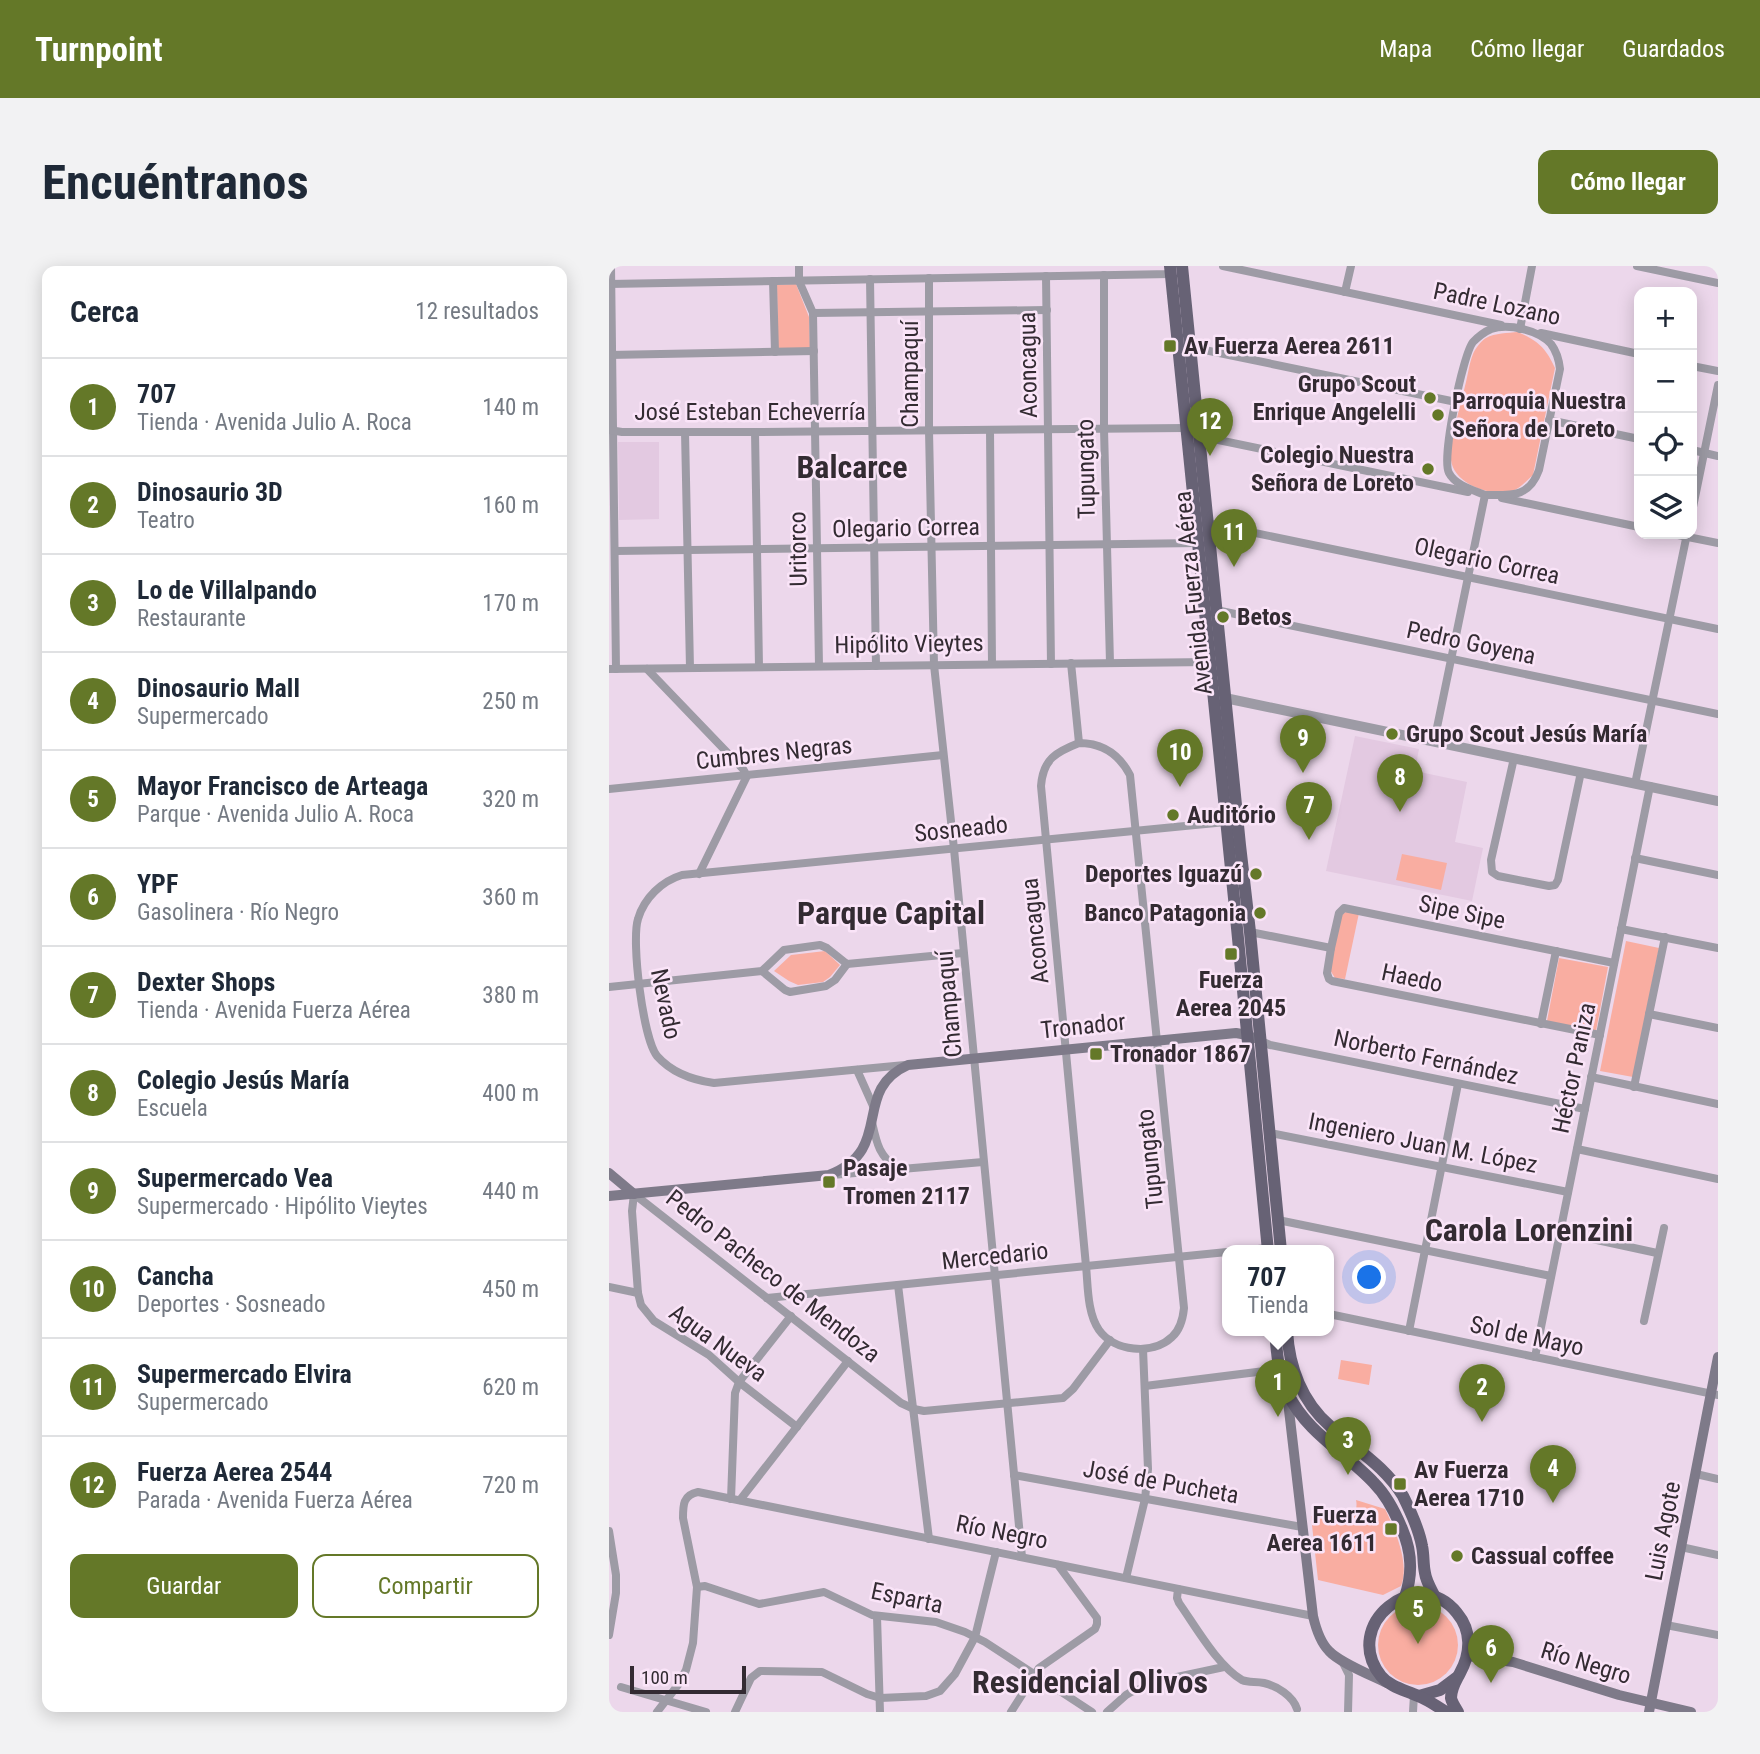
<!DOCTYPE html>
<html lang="es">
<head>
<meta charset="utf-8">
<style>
	:root { --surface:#fff; --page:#f2f2f3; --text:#1f2937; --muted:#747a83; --line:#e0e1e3; --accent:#647828 }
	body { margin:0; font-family:"Roboto Condensed",sans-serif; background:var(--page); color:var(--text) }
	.controls { position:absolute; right:21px; top:21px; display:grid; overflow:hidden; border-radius:14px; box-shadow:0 4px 18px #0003 }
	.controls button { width:63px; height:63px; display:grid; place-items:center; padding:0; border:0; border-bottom:2px solid var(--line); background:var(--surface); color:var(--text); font:35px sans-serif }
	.scale { position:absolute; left:21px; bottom:18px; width:116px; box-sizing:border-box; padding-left:7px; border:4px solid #332b32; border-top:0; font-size:19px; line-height:24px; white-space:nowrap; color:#332b32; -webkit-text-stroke:5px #fae4f8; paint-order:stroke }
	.you { position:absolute; left:761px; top:1012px; width:24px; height:24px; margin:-18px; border:5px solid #fff; border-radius:50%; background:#1a73e8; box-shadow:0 0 0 10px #1a73e833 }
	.badge { display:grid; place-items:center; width:46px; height:46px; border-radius:50%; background:var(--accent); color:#fff; font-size:23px; font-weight:700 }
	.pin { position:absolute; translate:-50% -58px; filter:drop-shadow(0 2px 4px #0008) }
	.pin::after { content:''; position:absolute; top:37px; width:24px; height:21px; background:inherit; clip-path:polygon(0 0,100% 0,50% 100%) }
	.popup { position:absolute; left:613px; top:979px; width:112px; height:91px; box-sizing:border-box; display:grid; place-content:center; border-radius:14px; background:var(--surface); filter:drop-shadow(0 2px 5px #0005); font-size:23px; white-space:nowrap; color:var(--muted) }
	.popup b { font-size:26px; color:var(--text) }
	.popup::after { content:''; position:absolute; left:50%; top:100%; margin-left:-14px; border:14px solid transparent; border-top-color:var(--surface) }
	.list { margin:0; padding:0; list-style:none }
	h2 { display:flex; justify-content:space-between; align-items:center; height:91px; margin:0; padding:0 28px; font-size:30px }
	h2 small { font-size:23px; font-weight:400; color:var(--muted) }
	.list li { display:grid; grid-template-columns:46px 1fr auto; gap:21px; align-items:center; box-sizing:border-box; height:98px; padding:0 28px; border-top:2px solid var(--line) }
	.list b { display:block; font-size:26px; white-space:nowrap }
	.list p { margin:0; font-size:23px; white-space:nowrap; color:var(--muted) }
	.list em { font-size:23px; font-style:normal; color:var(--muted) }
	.actions { display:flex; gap:14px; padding:21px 28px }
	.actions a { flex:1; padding:16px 0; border:2px solid var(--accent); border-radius:14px; text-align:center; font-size:24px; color:var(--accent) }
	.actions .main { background:var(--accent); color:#fff }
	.icon { flex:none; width:38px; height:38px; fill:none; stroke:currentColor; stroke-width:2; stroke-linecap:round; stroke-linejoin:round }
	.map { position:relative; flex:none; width:1109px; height:1446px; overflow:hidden; border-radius:14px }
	header { display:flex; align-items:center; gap:42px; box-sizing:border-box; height:98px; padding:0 35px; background:var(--accent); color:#fff }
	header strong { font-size:33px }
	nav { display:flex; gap:38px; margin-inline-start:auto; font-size:24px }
	.intro { display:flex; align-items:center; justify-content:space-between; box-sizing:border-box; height:168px; padding:0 42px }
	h1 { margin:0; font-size:49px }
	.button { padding:18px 32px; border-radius:14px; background:var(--accent); color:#fff; font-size:24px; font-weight:700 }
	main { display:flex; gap:42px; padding:0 42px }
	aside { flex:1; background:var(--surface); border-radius:14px; box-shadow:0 4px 18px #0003 }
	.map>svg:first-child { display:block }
	.built { fill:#e3c9e1 }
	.green { fill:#f9ada1 }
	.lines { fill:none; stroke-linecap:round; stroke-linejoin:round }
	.minor { stroke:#9d9ba5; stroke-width:8 }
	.tertiary { stroke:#9d9ba5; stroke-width:10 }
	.secondary { stroke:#7e7a89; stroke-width:10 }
	.primary { stroke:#676275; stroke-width:12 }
	.poi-dot { fill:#647828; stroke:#fae4f8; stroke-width:2.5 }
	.labels { text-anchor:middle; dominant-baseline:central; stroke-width:5; stroke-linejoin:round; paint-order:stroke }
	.street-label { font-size:24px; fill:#332b32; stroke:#fae4f8 }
	.poi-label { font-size:24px; font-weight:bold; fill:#332b32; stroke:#fae4f8; text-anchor:start }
	.district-label { font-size:32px; font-weight:bold; fill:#332b32; stroke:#fae4f8 }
</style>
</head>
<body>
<header>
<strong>Turnpoint</strong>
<nav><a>Mapa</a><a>Cómo llegar</a><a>Guardados</a></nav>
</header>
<div class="intro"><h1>Encuéntranos</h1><a class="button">Cómo llegar</a></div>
<main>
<aside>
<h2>Cerca<small>12 resultados</small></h2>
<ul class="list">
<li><span class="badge">1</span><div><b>707</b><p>Tienda · Avenida Julio A. Roca</p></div><em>140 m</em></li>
<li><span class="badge">2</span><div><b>Dinosaurio 3D</b><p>Teatro</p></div><em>160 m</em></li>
<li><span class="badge">3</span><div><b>Lo de Villalpando</b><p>Restaurante</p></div><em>170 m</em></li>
<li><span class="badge">4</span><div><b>Dinosaurio Mall</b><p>Supermercado</p></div><em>250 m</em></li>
<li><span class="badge">5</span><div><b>Mayor Francisco de Arteaga</b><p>Parque · Avenida Julio A. Roca</p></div><em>320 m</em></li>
<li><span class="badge">6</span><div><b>YPF</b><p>Gasolinera · Río Negro</p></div><em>360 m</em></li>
<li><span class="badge">7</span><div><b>Dexter Shops</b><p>Tienda · Avenida Fuerza Aérea</p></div><em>380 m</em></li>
<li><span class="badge">8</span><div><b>Colegio Jesús María</b><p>Escuela</p></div><em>400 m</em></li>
<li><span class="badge">9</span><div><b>Supermercado Vea</b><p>Supermercado · Hipólito Vieytes</p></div><em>440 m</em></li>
<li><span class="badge">10</span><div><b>Cancha</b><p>Deportes · Sosneado</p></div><em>450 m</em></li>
<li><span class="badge">11</span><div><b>Supermercado Elvira</b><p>Supermercado</p></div><em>620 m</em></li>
<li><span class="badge">12</span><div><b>Fuerza Aerea 2544</b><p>Parada · Avenida Fuerza Aérea</p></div><em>720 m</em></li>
</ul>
<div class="actions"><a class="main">Guardar</a><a>Compartir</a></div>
</aside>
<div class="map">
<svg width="1109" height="1446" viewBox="0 0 1109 1446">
	<rect width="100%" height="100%" fill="#ecd7eb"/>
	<g class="built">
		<polygon points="9,176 50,176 50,253 10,254"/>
		<polygon points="746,470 810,483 806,505 858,516 846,576 874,582 863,635 717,605"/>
	</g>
	<g class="green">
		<polygon points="187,18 200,51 201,82 169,83 168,19"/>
		<path d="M909 66C929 75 937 82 946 102L924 209C917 215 911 223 903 225 881 231 845 218 842 194 840 178 852 137 856 120 859 109 860 98 864 88 866 83 872 75 877 72 886 67 899 67 909 66Z"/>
		<polygon points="793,588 838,597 832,624 787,614"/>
		<polygon points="737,646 750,647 736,713 726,712 721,704 732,649"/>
		<polygon points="1017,675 1050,682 1024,811 991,805"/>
		<polygon points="216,685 231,699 221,711 214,716 189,719 180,715 165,705 182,689"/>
		<polygon points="950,692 999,701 987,765 938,755"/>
		<polygon points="732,1094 763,1099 760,1119 729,1113"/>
		<path d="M747 1234 776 1243C786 1263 801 1298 792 1320L774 1329 709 1314 702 1250 741 1259C745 1252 749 1242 747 1234Z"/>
		<circle cx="809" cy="1379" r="40"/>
	</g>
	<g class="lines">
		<g class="minor">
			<polyline points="2,0 7,403"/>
			<polyline points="190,0 190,15 204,47 210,400"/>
			<polyline points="614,0 892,59"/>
			<polyline points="1028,0 1109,17"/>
			<polyline points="495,9 495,163 501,397"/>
			<polyline points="437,10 442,398"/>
			<polyline points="320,12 320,165 325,399 345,583 413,1291"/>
			<polyline points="261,13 267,400"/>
			<polyline points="164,15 166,86"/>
			<polyline points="0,18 562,8 563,5"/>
			<polyline points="736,26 742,0"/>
			<polyline points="204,47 438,44"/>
			<polyline points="911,63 923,0"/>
			<polyline points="932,67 1030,88"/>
			<polyline points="581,81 847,136"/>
			<polyline points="0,89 205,85"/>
			<polyline points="1083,100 1109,105"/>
			<polyline points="940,154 1030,173"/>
			<polyline points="0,164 13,166 146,166 577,162"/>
			<polyline points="381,164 383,398"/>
			<polyline points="76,166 81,402"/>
			<polyline points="146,166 150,401"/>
			<polyline points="590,170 859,226"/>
			<polyline points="1083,184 1109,190"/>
			<polyline points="893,232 1030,261"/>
			<polyline points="1083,246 1109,119"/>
			<polyline points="598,257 1109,363"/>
			<polyline points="1064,268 1109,277"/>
			<polyline points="6,285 589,277"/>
			<polyline points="607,344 1109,448"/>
			<polyline points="462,397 470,477"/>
			<polyline points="0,403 601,396"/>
			<polyline points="38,403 134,503 138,510 90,608"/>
			<path d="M825 476 876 229C902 229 920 232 930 204L951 103C950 94 948 86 942 78 930 64 899 57 882 63 875 66 869 71 864 76 854 88 832 193 840 207 846 219 864 224 876 229"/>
			<path d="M470 477C494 477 510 488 521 509L575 1042C574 1052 571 1064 563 1071 543 1090 505 1085 490 1064 478 1047 479 1019 477 1000L432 520C434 493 447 486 470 477Z"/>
			<polyline points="905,492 882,594 883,606 889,610 940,620 946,619 949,614 972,506"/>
			<polyline points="1026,518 1078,268"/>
			<polyline points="0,523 334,489"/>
			<polyline points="1026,592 1109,609"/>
			<polyline points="1012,663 1109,682"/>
			<polyline points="641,666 722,682"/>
			<polyline points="153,705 176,724 181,726 217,720 226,714 238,698"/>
			<polyline points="0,721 153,705 175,684 211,679 218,682 238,698 354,687"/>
			<polyline points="1040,748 1109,762"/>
			<polyline points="932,758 947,685"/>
			<polyline points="991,769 723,715 720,713 718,707 722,682 730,647 735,642 1005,697"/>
			<polyline points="652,775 661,779 976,843"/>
			<path d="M296 799 105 817C83 814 63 807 48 790 34 772 22 675 29 653 35 632 53 615 73 609L617 556"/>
			<polyline points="248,804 265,842"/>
			<polyline points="982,811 1109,838"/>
			<polyline points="1025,821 1056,671"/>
			<path d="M263 856C268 879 270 889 289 904"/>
			<polyline points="661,867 959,926"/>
			<polyline points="968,883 1109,913"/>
			<polyline points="223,909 374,896"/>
			<polyline points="669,954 942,1010"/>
			<polyline points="951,966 1048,987"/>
			<polyline points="631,985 658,982"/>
			<polyline points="289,1019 320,1273"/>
			<polyline points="0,1021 29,1027"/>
			<polyline points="158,1032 618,986"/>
			<polyline points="720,1048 1109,1129"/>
			<polyline points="1035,1055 1055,962"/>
			<polyline points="800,1065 849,818"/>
			<polyline points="926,1091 1041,520"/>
			<polyline points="536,1120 672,1103"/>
			<polyline points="188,1161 130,1116 100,1089 45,1055 32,1039 29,1027 23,945 25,928 292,1137 305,1143 315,1145 454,1132 464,1123 501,1074"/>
			<polyline points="1087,1208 1109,1213"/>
			<polyline points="405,1209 693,1261"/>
			<polyline points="122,1233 126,1127 130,1116 182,1050"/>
			<polyline points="131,1234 239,1095"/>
			<polyline points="0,1265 7,1309 7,1327 0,1369"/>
			<polyline points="1072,1281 1109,1289"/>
			<polyline points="517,1312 536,1233 539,1203 534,1083"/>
			<polyline points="88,1321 96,1320 150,1338 215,1326 263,1349 327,1356 356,1366 376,1376 483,1446"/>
			<path d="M569 1323 568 1332 570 1337C587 1361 608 1399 633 1414 640 1417 647 1415 655 1417 668 1420 684 1430 688 1443"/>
			<polyline points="268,1350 271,1446"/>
			<polyline points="1057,1359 1109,1369"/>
			<polyline points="733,1395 740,1409 739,1446"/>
			<polyline points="12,1421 97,1446"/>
			<path d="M48 1446 69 1419 77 1404 84 1377 88 1321 74 1252C74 1239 74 1229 89 1226L704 1350"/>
			<polyline points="126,1446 142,1412 151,1405 213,1406 258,1428 271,1432 317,1430 331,1425 346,1408 366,1371 387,1286"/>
			<polyline points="402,1446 430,1402 486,1363 488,1358 488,1352 449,1299"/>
			<polyline points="498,1446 517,1429 522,1426 568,1411 615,1401"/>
			<polyline points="804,1446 805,1429"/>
		</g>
		<polyline class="tertiary" points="616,432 1109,535"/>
		<g class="secondary">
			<polyline points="0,907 25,928"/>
			<path d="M0 930 220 909C287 883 241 825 299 799L627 767 638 769 645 772"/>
			<path d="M678 1127 704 1350C707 1363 711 1376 720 1385 731 1397 762 1409 778 1417"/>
			<polyline points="859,1390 904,1396 1010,1429 1082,1446"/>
			<polyline points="1040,1446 1109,1091"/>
		</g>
		<g class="primary">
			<polyline points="561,0 628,662 659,985"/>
			<polyline points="573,0 631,579 641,666 672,985"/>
			<path d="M666 1065C668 1087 669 1109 679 1128 698 1167 737 1187 765 1217 778 1230 786 1246 793 1263 803 1286 804 1307 796 1331"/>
			<path d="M678 1065C680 1101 693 1136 721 1160 746 1183 776 1200 794 1230 802 1246 810 1263 813 1280 815 1289 814 1298 816 1307 817 1315 822 1323 826 1331"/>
			<polyline points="810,1430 831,1424 847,1412"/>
			<path d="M837 1446C828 1440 819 1434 809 1430 796 1424 781 1421 772 1410 731 1359 808 1297 848 1347 863 1365 862 1387 851 1407 847 1415 842 1422 842 1432 843 1437 846 1441 849 1446"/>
		</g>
	</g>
	<g class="poi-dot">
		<rect x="554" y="73" width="14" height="14" rx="3.5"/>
		<circle cx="821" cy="132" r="7"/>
		<circle cx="829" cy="149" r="7"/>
		<circle cx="819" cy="203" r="7"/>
		<circle cx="614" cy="351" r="7"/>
		<circle cx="783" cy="468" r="7"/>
		<circle cx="564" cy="549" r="7"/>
		<circle cx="647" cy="608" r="7"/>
		<circle cx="651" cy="647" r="7"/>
		<rect x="615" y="681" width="14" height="14" rx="3.5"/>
		<rect x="480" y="781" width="14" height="14" rx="3.5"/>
		<rect x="213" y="909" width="14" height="14" rx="3.5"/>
		<rect x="784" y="1211" width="14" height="14" rx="3.5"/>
		<rect x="775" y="1256" width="14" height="14" rx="3.5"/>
		<circle cx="848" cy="1290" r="7"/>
	</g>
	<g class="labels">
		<g class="street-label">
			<text transform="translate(888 38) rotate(12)">Padre Lozano</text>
			<text transform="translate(419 99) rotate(-91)">Aconcagua</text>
			<text transform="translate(301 108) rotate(-90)">Champaquí</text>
			<text x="141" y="146">José Esteban Echeverría</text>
			<text transform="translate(477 203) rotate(-91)">Tupungato</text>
			<text transform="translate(297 262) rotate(-1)">Olegario Correa</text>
			<text transform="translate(189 283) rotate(-91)">Uritorco</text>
			<text transform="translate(878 295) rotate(12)">Olegario Correa</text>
			<text transform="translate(584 327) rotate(-96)">Avenida Fuerza Aérea</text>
			<text transform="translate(862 377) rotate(12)">Pedro Goyena</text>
			<text transform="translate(300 378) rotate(-1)">Hipólito Vieytes</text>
			<text transform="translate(165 487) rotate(-6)">Cumbres Negras</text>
			<text transform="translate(352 563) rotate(-6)">Sosneado</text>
			<text transform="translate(853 646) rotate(12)">Sipe Sipe</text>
			<text transform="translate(426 665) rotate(-96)">Aconcagua</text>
			<text transform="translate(803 712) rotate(12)">Haedo</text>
			<text transform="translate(57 738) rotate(78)">Nevado</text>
			<text transform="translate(340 738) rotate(-95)">Champaquí</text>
			<text transform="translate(474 760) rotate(-6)">Tronador</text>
			<text transform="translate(817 791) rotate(12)">Norberto Fernández</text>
			<text transform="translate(965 802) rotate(-78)">Héctor Paniza</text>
			<text transform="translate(814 877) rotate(11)">Ingeniero Juan M. López</text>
			<text transform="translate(541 893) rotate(-96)">Tupungato</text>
			<text transform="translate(386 990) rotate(-6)">Mercedario</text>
			<text transform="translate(164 1010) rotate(38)">Pedro Pacheco de Mendoza</text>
			<text transform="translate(918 1070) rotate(12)">Sol de Mayo</text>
			<text transform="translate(109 1077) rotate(36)">Agua Nueva</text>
			<text transform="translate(552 1216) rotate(10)">José de Pucheta</text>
			<text transform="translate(1054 1265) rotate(-79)">Luis Agote</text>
			<text transform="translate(393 1266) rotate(11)">Río Negro</text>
			<text transform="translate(298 1332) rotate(12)">Esparta</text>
			<text transform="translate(977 1397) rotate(17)">Río Negro</text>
		</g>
		<g class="poi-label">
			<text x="575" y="80">Av Fuerza Aerea 2611</text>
			<text x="807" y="118" text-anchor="end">Grupo Scout<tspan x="807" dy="28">Enrique Angelelli</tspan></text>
			<text x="843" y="135">Parroquia Nuestra<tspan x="843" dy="28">Señora de Loreto</tspan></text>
			<text x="805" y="189" text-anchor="end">Colegio Nuestra<tspan x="805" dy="28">Señora de Loreto</tspan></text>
			<text x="628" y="351">Betos</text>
			<text x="797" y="468">Grupo Scout Jesús María</text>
			<text x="578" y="549">Auditório</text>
			<text x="633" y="608" text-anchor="end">Deportes Iguazú</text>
			<text x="637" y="647" text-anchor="end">Banco Patagonia</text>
			<text x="622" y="714" text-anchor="middle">Fuerza<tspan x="622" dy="28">Aerea 2045</tspan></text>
			<text x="501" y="788">Tronador 1867</text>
			<text x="234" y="902">Pasaje<tspan x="234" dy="28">Tromen 2117</tspan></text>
			<text x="805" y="1204">Av Fuerza<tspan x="805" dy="28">Aerea 1710</tspan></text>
			<text x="768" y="1249" text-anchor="end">Fuerza<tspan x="768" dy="28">Aerea 1611</tspan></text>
			<text x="862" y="1290">Cassual coffee</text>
		</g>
		<g class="district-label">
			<text x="243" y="201">Balcarce</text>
			<text x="282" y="647">Parque Capital</text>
			<text x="920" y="964">Carola Lorenzini</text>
			<text x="481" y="1416">Residencial Olivos</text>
		</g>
	</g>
</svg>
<div class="controls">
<button>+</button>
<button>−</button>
<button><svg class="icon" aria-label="locate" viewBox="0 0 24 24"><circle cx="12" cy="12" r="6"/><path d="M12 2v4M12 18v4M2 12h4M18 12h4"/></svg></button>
<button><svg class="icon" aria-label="layers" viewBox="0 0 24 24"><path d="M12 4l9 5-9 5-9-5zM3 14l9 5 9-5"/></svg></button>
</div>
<div class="scale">100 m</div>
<div class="you"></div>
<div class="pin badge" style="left:669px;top:1151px">1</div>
<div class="popup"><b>707</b>Tienda</div>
<div class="pin badge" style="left:873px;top:1156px">2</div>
<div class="pin badge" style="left:739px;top:1209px">3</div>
<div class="pin badge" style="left:944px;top:1237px">4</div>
<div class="pin badge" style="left:809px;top:1378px">5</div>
<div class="pin badge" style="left:882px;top:1417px">6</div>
<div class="pin badge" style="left:700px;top:574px">7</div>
<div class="pin badge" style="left:791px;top:546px">8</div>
<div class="pin badge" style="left:694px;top:507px">9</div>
<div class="pin badge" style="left:571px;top:521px">10</div>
<div class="pin badge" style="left:625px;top:301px">11</div>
<div class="pin badge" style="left:601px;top:190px">12</div>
</div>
</main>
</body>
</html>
